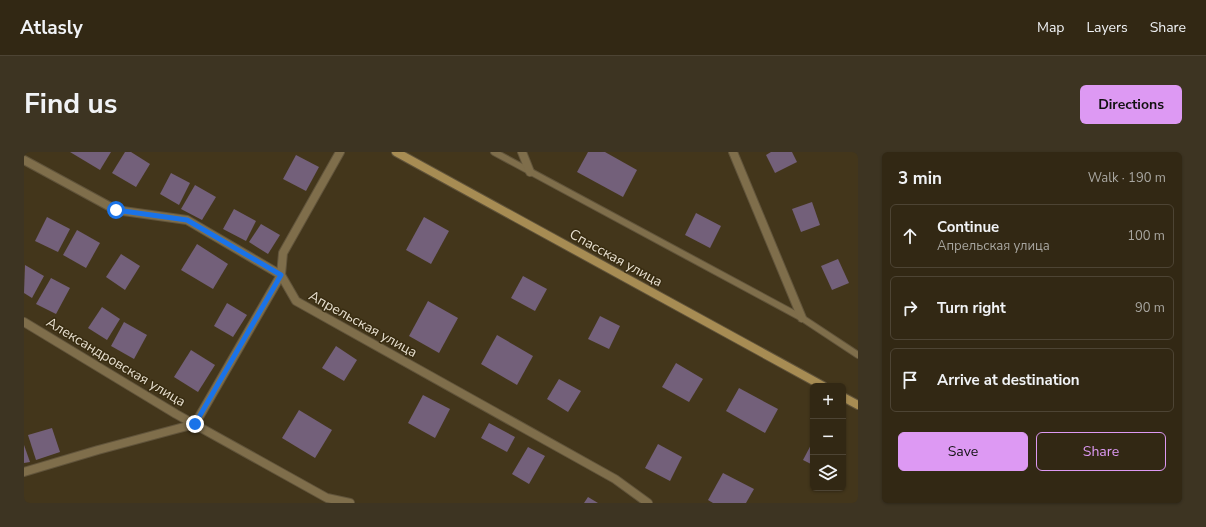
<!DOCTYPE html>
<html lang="en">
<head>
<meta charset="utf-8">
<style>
	:root { --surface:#322814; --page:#3d3422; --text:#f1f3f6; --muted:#a8a6a0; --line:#4d4434; --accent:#dd99f3 }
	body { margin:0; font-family:"Nunito Sans",sans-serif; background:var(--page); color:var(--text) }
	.controls { position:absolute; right:12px; bottom:12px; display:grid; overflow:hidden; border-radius:6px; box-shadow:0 1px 3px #0004 }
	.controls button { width:36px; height:36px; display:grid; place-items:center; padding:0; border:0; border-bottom:1px solid var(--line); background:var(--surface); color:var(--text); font:20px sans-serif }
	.stop { position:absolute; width:12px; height:12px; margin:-9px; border:3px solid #1a73e8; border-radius:50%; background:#fff }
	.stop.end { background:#1a73e8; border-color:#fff; box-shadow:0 1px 4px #0008 }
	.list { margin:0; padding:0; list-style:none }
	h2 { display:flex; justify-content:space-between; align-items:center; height:52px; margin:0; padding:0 16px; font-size:17px }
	h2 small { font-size:13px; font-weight:400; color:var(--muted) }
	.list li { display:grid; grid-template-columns:26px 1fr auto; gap:12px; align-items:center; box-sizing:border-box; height:64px; margin:0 8px 8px; padding:0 8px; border:1px solid var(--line); border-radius:6px }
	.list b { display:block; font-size:15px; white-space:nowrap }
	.list p { margin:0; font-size:13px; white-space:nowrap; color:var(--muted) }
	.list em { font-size:13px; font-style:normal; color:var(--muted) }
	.actions { display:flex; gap:8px; padding:12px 16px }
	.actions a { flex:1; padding:9px 0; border:1px solid var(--accent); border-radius:6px; text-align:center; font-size:14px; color:var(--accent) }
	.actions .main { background:var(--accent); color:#111 }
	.icon { flex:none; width:22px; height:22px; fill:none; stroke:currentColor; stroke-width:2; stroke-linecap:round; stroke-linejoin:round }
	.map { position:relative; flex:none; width:834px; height:351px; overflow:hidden; border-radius:6px }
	header { display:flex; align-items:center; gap:24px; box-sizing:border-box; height:56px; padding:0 20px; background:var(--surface); border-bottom:1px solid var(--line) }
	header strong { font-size:19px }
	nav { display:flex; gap:22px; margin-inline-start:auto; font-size:14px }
	.intro { display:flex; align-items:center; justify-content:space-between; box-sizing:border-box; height:96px; padding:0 24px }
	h1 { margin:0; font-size:28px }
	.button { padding:10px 18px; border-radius:6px; background:var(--accent); color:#111; font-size:14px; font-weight:700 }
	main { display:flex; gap:24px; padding:0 24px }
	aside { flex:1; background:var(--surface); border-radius:6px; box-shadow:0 1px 3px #0004 }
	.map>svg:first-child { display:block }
	.building { fill:#73607a }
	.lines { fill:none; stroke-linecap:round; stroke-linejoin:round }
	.lane-casing { stroke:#61543b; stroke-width:8 }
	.street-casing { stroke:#61543b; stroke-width:10 }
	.secondary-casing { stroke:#61543b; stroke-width:10 }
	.lane { stroke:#7f6e4b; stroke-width:6 }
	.street { stroke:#7f6e4b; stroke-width:8 }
	.secondary { stroke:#a78c53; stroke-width:8 }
	.route { stroke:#1a73e8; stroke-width:5 }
	.labels { text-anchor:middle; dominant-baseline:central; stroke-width:3; stroke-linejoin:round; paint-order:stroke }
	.street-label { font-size:14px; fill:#e7dfcf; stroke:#382c11 }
</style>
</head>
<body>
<header>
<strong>Atlasly</strong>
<nav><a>Map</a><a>Layers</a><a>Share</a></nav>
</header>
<div class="intro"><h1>Find us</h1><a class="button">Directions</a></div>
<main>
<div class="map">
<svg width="834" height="351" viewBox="0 0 834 351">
	<rect width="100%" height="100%" fill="#43361b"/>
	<g class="building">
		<polygon points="46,0 87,0 76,18"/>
		<polygon points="101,0 107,0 126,12 112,35 88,21"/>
		<polygon points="564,0 581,0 613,18 599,45 553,20"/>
		<polygon points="747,0 768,0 773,10 751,21 742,3"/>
		<polygon points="272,3 295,15 282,39 259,27"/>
		<polygon points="147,21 166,31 155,53 136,42"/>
		<polygon points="171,33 192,45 178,68 157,57"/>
		<polygon points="788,50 796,73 777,80 768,57"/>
		<polygon points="210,57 232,69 222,89 199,77"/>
		<polygon points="672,61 697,74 686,96 661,83"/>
		<polygon points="23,65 46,77 34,100 11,89"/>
		<polygon points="400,65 425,79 407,112 382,98"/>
		<polygon points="237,72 256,83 244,102 225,90"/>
		<polygon points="53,78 76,91 62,116 39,103"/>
		<polygon points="173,92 204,112 189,137 157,118"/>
		<polygon points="97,102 116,114 101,138 82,125"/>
		<polygon points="814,107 825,131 808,138 797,114"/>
		<polygon points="1,113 20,124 8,146 0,141"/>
		<polygon points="499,124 523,137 511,159 487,146"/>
		<polygon points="27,126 46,136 32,162 12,152"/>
		<polygon points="404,149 434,166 415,201 385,184"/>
		<polygon points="203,151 223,163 209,185 190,174"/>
		<polygon points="78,155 96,167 83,188 64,176"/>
		<polygon points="576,164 596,174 585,197 564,187"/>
		<polygon points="100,170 123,183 110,207 87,194"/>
		<polygon points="473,183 509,204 493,233 457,212"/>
		<polygon points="312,194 333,208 320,229 298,216"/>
		<polygon points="167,198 191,213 174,240 150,225"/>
		<polygon points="652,211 679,227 665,250 638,235"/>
		<polygon points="535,227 557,239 544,260 523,247"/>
		<polygon points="715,236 754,257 741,281 702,259"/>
		<polygon points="399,243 426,257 411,286 384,271"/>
		<polygon points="275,258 308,278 291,306 258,286"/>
		<polygon points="465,271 491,285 483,300 457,286"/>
		<polygon points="28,276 36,300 12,308 4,283"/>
		<polygon points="789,289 789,313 779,308"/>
		<polygon points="634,292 658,305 646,329 621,316"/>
		<polygon points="0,293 6,310 0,311"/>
		<polygon points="504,295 521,304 505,332 488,322"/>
		<polygon points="699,321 730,337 722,351 689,351 684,348"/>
		<polygon points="564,345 574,351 560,351"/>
	</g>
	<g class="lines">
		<g class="lane-casing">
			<polyline id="lane" points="470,0 778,166 834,203"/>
		</g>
		<g class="street-casing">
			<g id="street">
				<polyline points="498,0 506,20"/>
				<polyline points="709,0 778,166"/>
				<polyline points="0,8 92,58 163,68 257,123 272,149 591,327 624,351"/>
				<polyline points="0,170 152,262 303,346 326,351"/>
				<polyline points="0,320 74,298 171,272 257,123 259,101 316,0"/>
			</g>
		</g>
		<g class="secondary-casing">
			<g id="secondary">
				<polyline points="372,0 799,234"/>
				<polyline points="819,245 834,253"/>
			</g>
		</g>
		<use href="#lane" class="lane"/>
		<use href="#street" class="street"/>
		<use href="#secondary" class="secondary"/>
	</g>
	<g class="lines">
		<polyline class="route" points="92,58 163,68 257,123 171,272"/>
	</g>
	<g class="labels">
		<g class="street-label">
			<text transform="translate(592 106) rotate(29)">Спасская улица</text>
			<text transform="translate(339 172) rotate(29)">Апрельская улица</text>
			<text transform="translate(92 210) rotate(31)">Александровская улица</text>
		</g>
	</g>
</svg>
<div class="controls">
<button>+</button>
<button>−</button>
<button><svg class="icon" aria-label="layers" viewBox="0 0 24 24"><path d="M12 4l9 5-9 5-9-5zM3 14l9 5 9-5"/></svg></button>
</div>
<div class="stop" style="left:92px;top:58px"></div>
<div class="stop end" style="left:171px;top:272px"></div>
</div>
<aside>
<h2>3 min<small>Walk · 190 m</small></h2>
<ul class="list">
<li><svg class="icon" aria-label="ahead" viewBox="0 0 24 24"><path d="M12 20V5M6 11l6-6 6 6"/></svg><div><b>Continue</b><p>Апрельская улица</p></div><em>100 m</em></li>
<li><svg class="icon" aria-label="right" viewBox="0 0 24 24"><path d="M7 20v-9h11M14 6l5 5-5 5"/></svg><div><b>Turn right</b></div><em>90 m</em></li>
<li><svg class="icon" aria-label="arrive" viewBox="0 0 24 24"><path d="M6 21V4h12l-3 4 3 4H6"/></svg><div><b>Arrive at destination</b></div></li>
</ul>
<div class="actions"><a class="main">Save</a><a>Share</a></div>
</aside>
</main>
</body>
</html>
